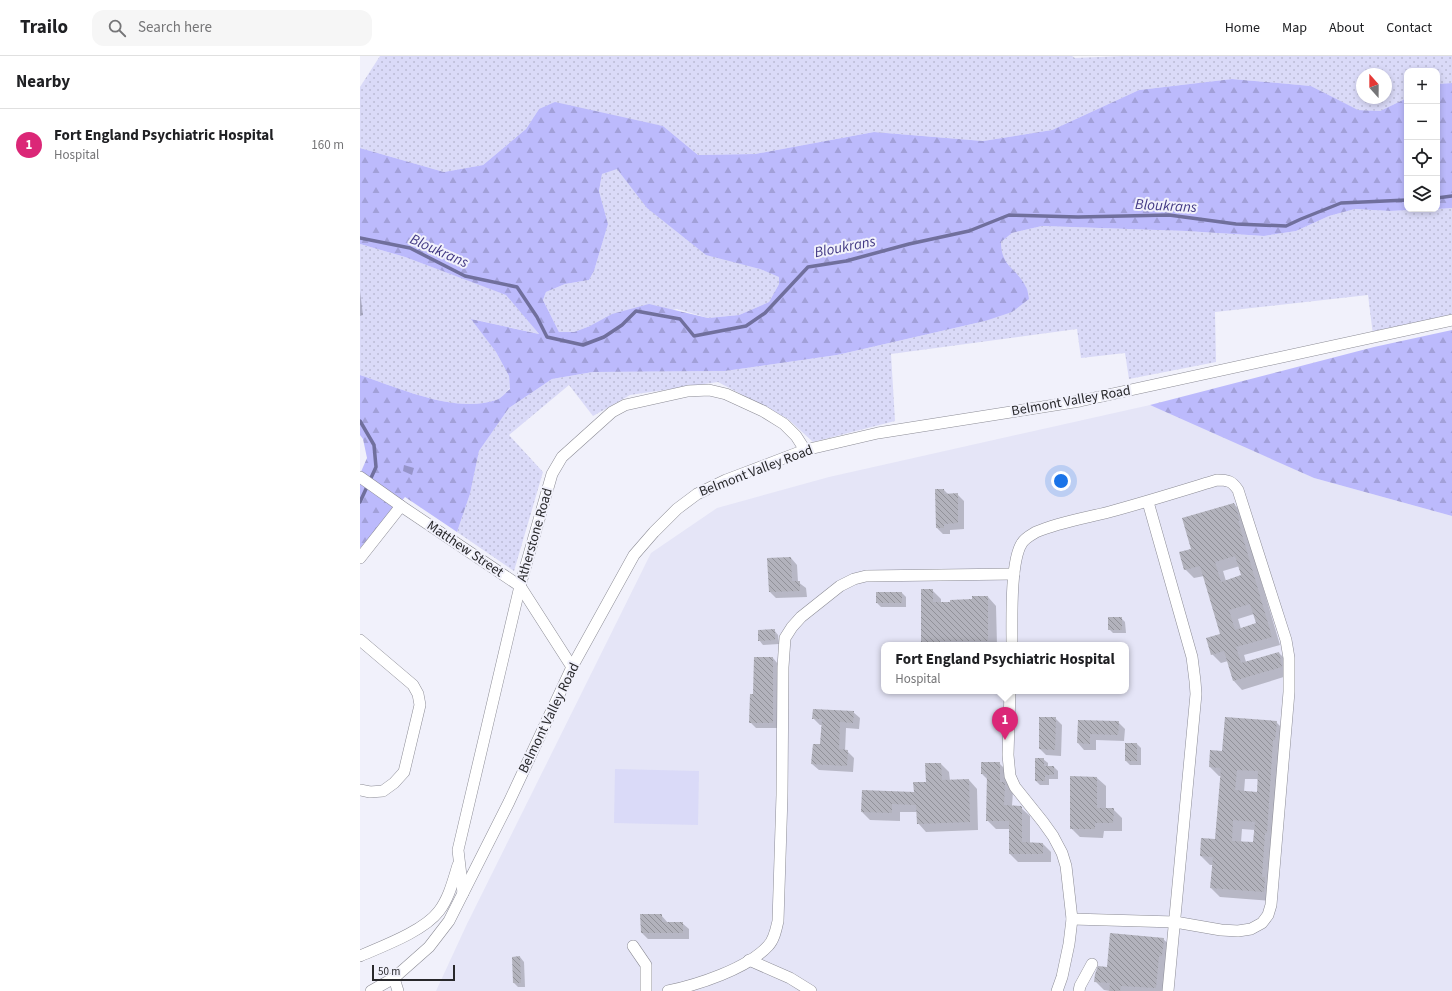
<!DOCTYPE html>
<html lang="en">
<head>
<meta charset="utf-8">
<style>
	:root { --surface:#fff; --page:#f6f6f6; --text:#202124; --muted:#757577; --line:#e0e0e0; --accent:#db2777 }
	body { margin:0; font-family:"Source Sans 3",sans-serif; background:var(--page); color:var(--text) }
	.controls { position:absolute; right:12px; top:12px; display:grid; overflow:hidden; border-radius:8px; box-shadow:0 2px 6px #0003 }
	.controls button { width:36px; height:36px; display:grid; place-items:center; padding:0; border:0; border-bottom:1px solid var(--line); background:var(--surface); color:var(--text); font:20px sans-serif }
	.compass { position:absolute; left:996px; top:12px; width:36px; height:36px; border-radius:50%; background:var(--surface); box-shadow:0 2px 6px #0003; rotate:339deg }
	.scale { position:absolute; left:12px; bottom:10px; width:83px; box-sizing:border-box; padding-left:4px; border:2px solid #28282b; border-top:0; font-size:11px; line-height:14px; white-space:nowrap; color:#28282b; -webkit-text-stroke:3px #f1f1fb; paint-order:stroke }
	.you { position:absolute; left:701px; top:425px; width:14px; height:14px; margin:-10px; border:3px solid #fff; border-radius:50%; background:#1a73e8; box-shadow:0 0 0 6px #1a73e833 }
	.badge { display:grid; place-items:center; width:26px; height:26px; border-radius:50%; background:var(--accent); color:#fff; font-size:13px; font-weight:700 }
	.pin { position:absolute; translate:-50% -33px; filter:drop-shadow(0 1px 2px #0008) }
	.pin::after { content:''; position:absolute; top:21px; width:14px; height:12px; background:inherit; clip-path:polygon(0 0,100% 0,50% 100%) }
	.popup { position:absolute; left:521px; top:586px; width:248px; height:52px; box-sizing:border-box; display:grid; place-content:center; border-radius:8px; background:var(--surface); filter:drop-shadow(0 1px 3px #0005); font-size:13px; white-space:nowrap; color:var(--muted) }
	.popup b { font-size:15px; color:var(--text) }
	.popup::after { content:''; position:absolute; left:50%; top:100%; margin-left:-8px; border:8px solid transparent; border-top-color:var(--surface) }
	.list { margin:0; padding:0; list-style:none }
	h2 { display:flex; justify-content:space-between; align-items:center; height:52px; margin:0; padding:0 16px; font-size:17px }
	h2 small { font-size:13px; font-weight:400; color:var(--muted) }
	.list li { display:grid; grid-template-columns:26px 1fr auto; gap:12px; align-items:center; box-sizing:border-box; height:72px; padding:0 16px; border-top:1px solid var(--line) }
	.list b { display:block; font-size:15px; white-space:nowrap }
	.list p { margin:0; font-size:13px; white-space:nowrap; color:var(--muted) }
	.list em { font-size:13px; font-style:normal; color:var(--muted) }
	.icon { flex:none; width:22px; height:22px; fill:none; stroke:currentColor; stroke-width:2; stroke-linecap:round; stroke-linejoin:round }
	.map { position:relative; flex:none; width:1092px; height:935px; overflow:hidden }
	header { display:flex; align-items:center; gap:24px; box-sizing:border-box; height:56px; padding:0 20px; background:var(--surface); border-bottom:1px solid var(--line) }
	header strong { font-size:19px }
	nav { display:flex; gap:22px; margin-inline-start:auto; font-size:14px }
	.search { width:280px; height:36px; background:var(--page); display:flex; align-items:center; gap:10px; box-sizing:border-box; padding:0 14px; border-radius:12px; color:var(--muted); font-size:15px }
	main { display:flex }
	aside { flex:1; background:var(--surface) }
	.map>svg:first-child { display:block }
	.built { fill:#e5e5f7; fill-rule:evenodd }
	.grass { fill:url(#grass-dots); fill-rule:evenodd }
	.forest { fill:url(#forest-firs); fill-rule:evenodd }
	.garden { fill:#dadaf8 }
	.shadow { fill:#0003; fill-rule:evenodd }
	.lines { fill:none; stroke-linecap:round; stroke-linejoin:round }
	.stream { stroke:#706f9c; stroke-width:3.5 }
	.building { fill:url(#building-back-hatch); fill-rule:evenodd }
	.minor-casing { stroke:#8c8c95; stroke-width:12 }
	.minor { stroke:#fff; stroke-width:11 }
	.labels { text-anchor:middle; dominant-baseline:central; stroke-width:4; stroke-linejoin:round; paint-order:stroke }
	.street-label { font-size:14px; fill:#28282b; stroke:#f1f1fb }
	.water-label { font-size:15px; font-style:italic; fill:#423984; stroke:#f1f1fb }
</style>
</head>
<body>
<header>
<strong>Trailo</strong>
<div class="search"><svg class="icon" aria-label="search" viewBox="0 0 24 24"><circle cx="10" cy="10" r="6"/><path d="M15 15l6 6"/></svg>Search here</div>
<nav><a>Home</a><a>Map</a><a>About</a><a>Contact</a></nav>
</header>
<main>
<aside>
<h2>Nearby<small></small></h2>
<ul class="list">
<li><span class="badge">1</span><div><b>Fort England Psychiatric Hospital</b><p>Hospital</p></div><em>160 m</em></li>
</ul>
</aside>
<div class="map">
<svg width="1092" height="935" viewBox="0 0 1092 935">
	<defs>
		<pattern id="grass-dots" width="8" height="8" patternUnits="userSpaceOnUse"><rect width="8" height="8" fill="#dadaf8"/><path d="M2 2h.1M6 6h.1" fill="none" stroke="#bbbbd5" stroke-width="1.8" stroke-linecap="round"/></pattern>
		<pattern id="forest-firs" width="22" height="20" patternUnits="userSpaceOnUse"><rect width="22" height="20" fill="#bcbafc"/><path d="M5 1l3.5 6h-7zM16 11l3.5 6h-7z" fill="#a2a0d8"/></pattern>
		<pattern id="building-back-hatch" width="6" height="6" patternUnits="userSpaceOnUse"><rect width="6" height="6" fill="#b2b2bc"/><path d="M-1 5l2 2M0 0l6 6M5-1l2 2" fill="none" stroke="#919199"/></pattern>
	</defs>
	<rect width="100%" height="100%" fill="#f1f1fb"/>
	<path class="built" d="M790 349 863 378 954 422 1092 460V935H76L106 870 291 497 357 452 469 421ZM524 589H766V635H524Z"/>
	<g class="grass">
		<path d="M20 0H712L715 2 763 0H1092V27L1077 28V15H1047V42L1020 55 997 54 951 30 872 23 779 34 692 74 623 85 514 76 395 98 338 99 303 70 268 64 179 53 166 73 123 109 84 116 0 92V31ZM1002 18H1026V42H1002Z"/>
		<polygon points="257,112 269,128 400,213 419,220 419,228 409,246 379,259 348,262 317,253 230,270 214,276 199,276 183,244 186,236 205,228 229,224 234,215 248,168 239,135 242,118"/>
		<polygon points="1092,152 1092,261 1013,279 1008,239 855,256 856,306 769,323 765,297 721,302 717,273 531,298 535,365 453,386 428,363 358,326 270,339 233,360 209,329 149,379 183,416 154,515 97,476 110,438 119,395 149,352 192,323 233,316 365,315 477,299 625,265 666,231 644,203 641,196 641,186 652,177 682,170 826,175 904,180 936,175 969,160 995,153 1030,155"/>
		<path d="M0 188 45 201 147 239 179 278 112 263 136 296 149 320 150 332C146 336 141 343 136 344 96 358 39 332 0 319Z"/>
	</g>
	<g class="forest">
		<path d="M872 23 951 30 998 54 1020 55 1047 42V153H1072L1030 155 995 153 969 160 936 175 904 180 826 175 682 170 652 177 641 186C641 211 656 211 666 231 668 234 668 239 669 243L652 256 625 265 477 299 365 315 233 316 192 323 149 352 119 395 110 438 97 476 45 441 0 492V418L7 402 3 383 0 379V319C39 332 96 358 136 344 141 343 146 336 150 333L149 320 136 296 111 263 179 278 146 239 45 201 0 188V92L84 116 123 109 166 73 179 53 195 46 303 70 338 99 395 98 514 76 623 85 692 74 779 34ZM257 113 287 152 346 199 400 213 419 221V228L409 246 379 259 348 262 289 248 252 258 230 270 214 276H199L183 244 186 236 205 228 229 224 234 215 248 168 239 135 242 118Z"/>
		<polygon points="1092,27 1092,152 1077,153 1077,28"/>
		<polygon points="1092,274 1092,460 954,422 790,349 1014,291"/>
	</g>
	<polygon class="garden" points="255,713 339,715 338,769 254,767"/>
	<g class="shadow">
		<polygon points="0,235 3,259 0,260"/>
		<polygon points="44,409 54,412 52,419 43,415"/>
		<polygon points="584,434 589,439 597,438 604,445 604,473 590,474 590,478 583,478 577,472"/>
		<path d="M874 448 883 457 886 474 920 589 884 599 886 606 919 597 928 606 930 619 882 634 874 625 868 605 861 607 852 598 861 579 844 520 834 522 825 513 832 493ZM880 510 883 520 866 525 863 515ZM894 558 897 568 881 573 878 563Z"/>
		<polygon points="431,502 437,509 438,526 446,532 447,541 416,542 410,536"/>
		<polygon points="572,534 581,543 581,547 613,544 628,541 636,550 637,589 564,589 562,587"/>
		<polygon points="542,537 546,541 546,551 521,551 517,547"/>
		<polygon points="761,562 765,566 766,577 753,577 749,573"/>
		<polygon points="414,574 418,579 419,588 403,589 399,584"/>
		<polygon points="413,602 418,608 419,672 396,672 390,666 394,639"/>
		<polygon points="493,656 500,662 499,673 486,672 485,695 487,695 494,702 493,716 459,714 452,708 461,690 462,669 460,669 453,662"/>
		<polygon points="695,662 702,669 701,700 686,699 680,693"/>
		<polygon points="718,665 758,666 765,673 764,685 736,684 736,694 724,694 718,687"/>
		<path d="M916 666 925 675 912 845 860 841 851 832 853 809H850L841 800 856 784 861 720H859L850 711 863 696ZM885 723H899L898 737 884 736ZM882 773 895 774 894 787 881 786Z"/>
		<polygon points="777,688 781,692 781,709 770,709 766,705"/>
		<polygon points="683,703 688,707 688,711 694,711 698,715 698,723 689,723 689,729 680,729 676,725"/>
		<polygon points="639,707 648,716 648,730 653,735 652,750 660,751 670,760 670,787 683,788 691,796 691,806 658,806 650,798 650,773 636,773 627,764 628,724 622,718"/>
		<polygon points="581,708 589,716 590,725 609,724 617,733 618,774 566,776 558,767 558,756 540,756 540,765 510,764 502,756 555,737 567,727"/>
		<polygon points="711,721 737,722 746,730 746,753 753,753 762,762 762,775 744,775 743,782 720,781 711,772"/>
		<polygon points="301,859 308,867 322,867 329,873 329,883 288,883 282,877"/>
		<polygon points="803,883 812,891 805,935 750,935 744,934 735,925 748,912"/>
		<polygon points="160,901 164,906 165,931 158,931 154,927"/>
	</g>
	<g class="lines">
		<g class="stream">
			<polyline points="1077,142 1092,140"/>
			<polyline points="0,182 50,192 105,220 157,231 177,261 187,281 223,289 244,281 262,269 276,255 320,263 334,280 386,270 405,257 448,211 486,205 549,188 609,175 649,159 718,161 809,159 876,168 926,170 941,163 981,147 1047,144"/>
			<polyline points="0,365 14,389 16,411 0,446"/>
		</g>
	</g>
	<g class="building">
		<polygon points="575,433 584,433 584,438 598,437 598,467 584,468 584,472 576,472"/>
		<path d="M874 447 880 464 878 465 912 581 876 591 881 607 919 596 922 611 873 625 864 595 851 599 846 582 860 578 840 510 824 514 819 496 831 493 822 462ZM875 500 881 519 861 526 855 506ZM890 548 896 567 875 574 869 554Z"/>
		<polygon points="431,501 432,525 440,525 440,535 409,536 407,502"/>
		<polygon points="561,533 573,533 573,546 590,546 590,544 612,543 612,540 628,540 628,585 580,585 580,587 561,588"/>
		<rect x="516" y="536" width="26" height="11"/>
		<rect x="748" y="561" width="14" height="13"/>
		<polygon points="415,573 415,584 398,585 398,574"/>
		<polygon points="394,601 413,601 413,667 389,667 390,638 393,638"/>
		<polygon points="453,653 494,655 493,667 480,666 479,693 488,694 487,710 451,708 453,688 460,688 462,663 452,663"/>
		<polygon points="679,661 696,661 695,694 679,693"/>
		<path d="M865 661 917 665 915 684H913L907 777H905L902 821H905L904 836 850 832 853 801 840 800 841 782 855 783 861 712 849 711 850 694 862 695ZM877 714 898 715 897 736 875 734ZM873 764 895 766 893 786 872 785Z"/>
		<polygon points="718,664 759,665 758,679 730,678 730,688 717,687"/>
		<rect x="765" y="687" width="12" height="18"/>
		<polygon points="675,702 684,702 684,710 694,710 694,719 685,719 685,725 675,725"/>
		<polygon points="621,706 640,706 640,726 645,726 644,749 661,750 662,751 662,786 683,787 683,798 649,798 649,765 626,765 627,718 621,718"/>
		<polygon points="565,707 581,707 582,724 609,723 610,766 557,768 556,749 532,748 532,757 501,756 502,734 554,736 553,726 566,726"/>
		<polygon points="710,720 737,721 737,752 754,752 753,767 735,767 735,773 710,773"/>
		<polygon points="280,858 302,858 302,866 323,866 323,877 281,877"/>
		<polygon points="750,877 804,882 802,900 799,900 796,932 761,930 760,935 749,935 750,927 734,926 735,918 738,910 747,911"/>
		<polygon points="160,900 161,927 153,927 152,901"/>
	</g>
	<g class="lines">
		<g class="minor-casing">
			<g id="minor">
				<polyline points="0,421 41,450 160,530 212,611"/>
				<polyline points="788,446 832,601 835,625 836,638 808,935"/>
				<polyline points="0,502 41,450"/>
				<polyline points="0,584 53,629 58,638 60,649 44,716 34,727 23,735 10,736 0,734"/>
				<path d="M652 589C652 566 650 505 662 487 665 482 671 479 676 476 699 466 725 462 749 456 786 446 821 435 857 424 868 424 872 425 878 434L926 584 929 602V636L911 849 908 859 902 867 891 873 878 875 861 874 815 866 712 863"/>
				<polyline points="650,635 648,699 650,720 655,731 683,766 693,780 702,797 706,810 712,863 709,888 702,921 697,935"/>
				<polyline points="103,837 98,794 160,530 192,418 202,401 252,356 265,349 328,335 349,334 366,338 403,355 424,368 436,380 445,394"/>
				<polyline points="273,890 286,909 286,935"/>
				<path d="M0 900C23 890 64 875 79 855 89 842 93 825 98 809"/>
				<polyline points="389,904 430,922 451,935"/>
				<polyline points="34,922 38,935"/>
				<polyline points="11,935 34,922 69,891 89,865 149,746 212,611 274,499 294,476 317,453 337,438 366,424 445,394 518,377 720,345 1092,264"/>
				<path d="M308 935C337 929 387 913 408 890 414 884 416 874 418 865L422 739 423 611 425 582 432 571 441 561 480 530 494 523 506 520 654 518"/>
				<polyline points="719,935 720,930 732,908"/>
			</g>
		</g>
		<use href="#minor" class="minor"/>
	</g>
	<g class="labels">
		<g class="street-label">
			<text transform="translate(711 345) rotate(-10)">Belmont Valley Road</text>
			<text transform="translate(396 415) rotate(-21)">Belmont Valley Road</text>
			<text transform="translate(175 479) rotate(-74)">Atherstone Road</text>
			<text transform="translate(105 493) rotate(34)">Matthew Street</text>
			<text transform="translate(189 662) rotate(-64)">Belmont Valley Road</text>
		</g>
		<g class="water-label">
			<text transform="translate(806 150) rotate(3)">Bloukrans</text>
			<text transform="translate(485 191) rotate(-11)">Bloukrans</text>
			<text transform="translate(79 195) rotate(24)">Bloukrans</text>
		</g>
	</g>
</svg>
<div class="controls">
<button>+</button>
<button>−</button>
<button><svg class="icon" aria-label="locate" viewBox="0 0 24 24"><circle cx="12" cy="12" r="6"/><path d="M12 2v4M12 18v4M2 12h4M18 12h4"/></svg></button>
<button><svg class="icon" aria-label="layers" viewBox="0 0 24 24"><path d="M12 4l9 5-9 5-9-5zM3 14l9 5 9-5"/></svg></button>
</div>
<svg class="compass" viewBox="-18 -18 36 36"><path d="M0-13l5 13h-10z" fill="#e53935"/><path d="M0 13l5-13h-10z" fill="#757577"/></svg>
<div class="scale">50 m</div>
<div class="you"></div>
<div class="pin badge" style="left:645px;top:684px">1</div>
<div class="popup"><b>Fort England Psychiatric Hospital</b>Hospital</div>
</div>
</main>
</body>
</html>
